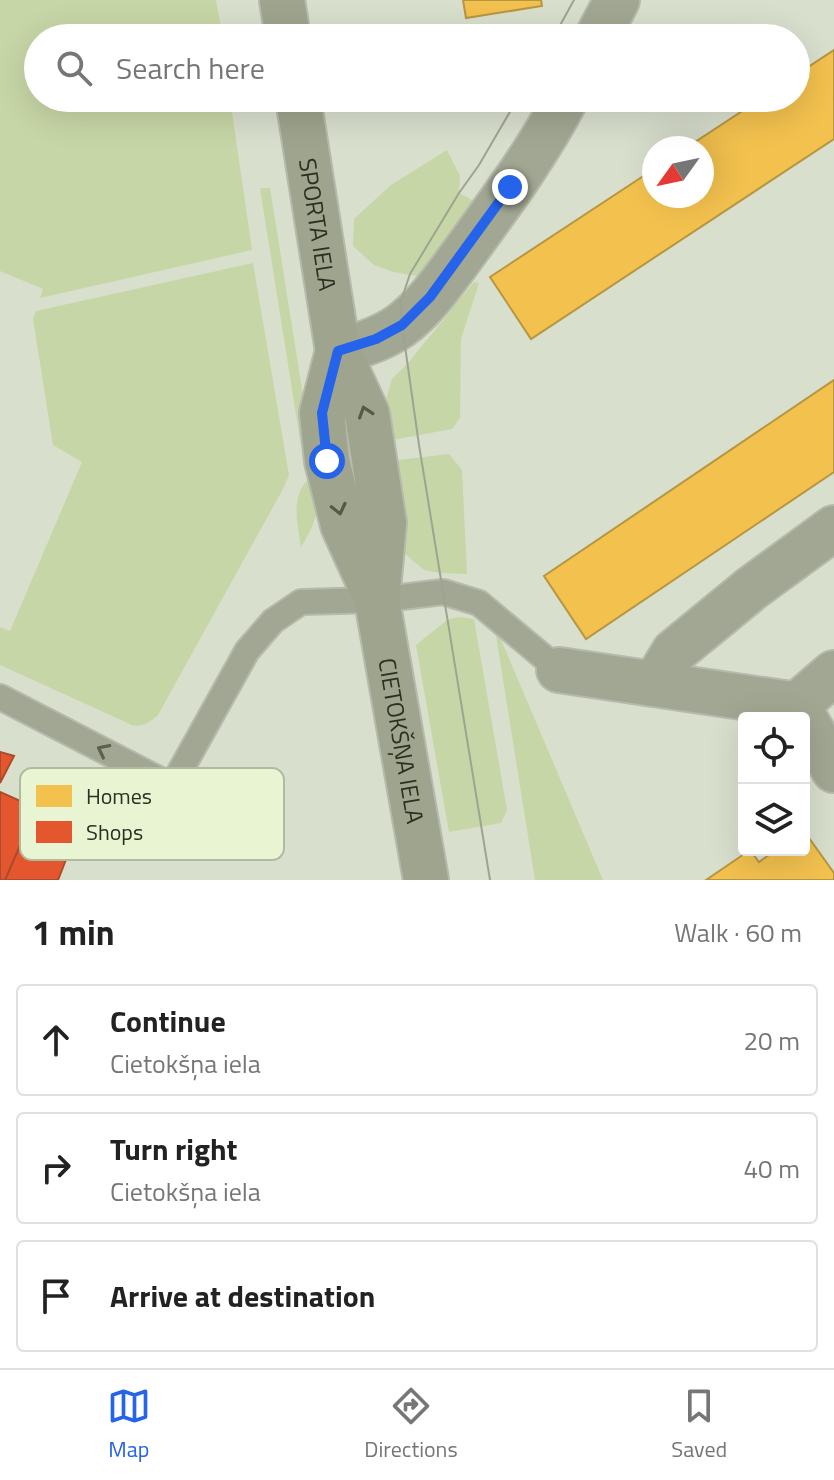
<!DOCTYPE html>
<html lang="en">
<head>
<meta charset="utf-8">
<style>
	:root { --surface:#fff; --page:#f6f6f6; --text:#222; --muted:#767676; --line:#e0e0e0; --accent:#2563eb }
	body { margin:0; font-family:"Titillium Web",sans-serif; background:var(--page); color:var(--text) }
	.controls { position:absolute; right:24px; bottom:24px; display:grid; overflow:hidden; border-radius:8px; box-shadow:0 8px 32px #0002 }
	.controls button { width:72px; height:72px; display:grid; place-items:center; padding:0; border:0; border-bottom:2px solid var(--line); background:var(--surface); color:var(--text); font:40px sans-serif }
	.compass { position:absolute; left:642px; top:136px; width:72px; height:72px; border-radius:50%; background:var(--surface); box-shadow:0 8px 32px #0002; rotate:237deg }
	.stop { position:absolute; width:24px; height:24px; margin:-18px; border:6px solid #2563eb; border-radius:50%; background:#fff }
	.stop.end { background:#2563eb; border-color:#fff; box-shadow:0 2px 8px #0008 }
	.list { margin:0; padding:0; list-style:none }
	h2 { display:flex; justify-content:space-between; align-items:center; height:104px; margin:0; padding:0 32px; font-size:34px }
	h2 small { font-size:26px; font-weight:400; color:var(--muted) }
	.list li { display:grid; grid-template-columns:52px 1fr auto; gap:24px; align-items:center; box-sizing:border-box; height:112px; margin:0 16px 16px; padding:0 16px; border:2px solid var(--line); border-radius:8px }
	.list b { display:block; font-size:30px; white-space:nowrap }
	.list p { margin:0; font-size:26px; white-space:nowrap; color:var(--muted) }
	.list em { font-size:26px; font-style:normal; color:var(--muted) }
	.icon { flex:none; width:44px; height:44px; fill:none; stroke:currentColor; stroke-width:2; stroke-linecap:round; stroke-linejoin:round }
	.map { position:relative; flex:none; width:834px; height:880px; overflow:hidden }
	.search { position:absolute; background:var(--surface); box-shadow:0 8px 32px #0002; left:24px; right:24px; top:24px; height:88px; display:flex; align-items:center; gap:20px; box-sizing:border-box; padding:0 28px; border-radius:44px; color:var(--muted); font-size:30px }
	.sheet { height:488px; background:var(--surface) }
	nav { display:flex; justify-content:space-around; align-items:center; box-sizing:border-box; height:112px; border-top:2px solid var(--line); background:var(--surface); font-size:22px; color:var(--muted) }
	nav a { display:grid; justify-items:center; gap:4px }
	nav .on { color:var(--accent) }
	.map>svg:first-child { display:block }
	.grass { fill:#c7d6a6 }
	.homes { fill:#f2c14e; stroke:#b79641; stroke-width:2 }
	.shops { fill:#e4572e; stroke:#ad4b2b; stroke-width:2 }
	.lines { fill:none; stroke-linecap:round; stroke-linejoin:round }
	.lane-casing { stroke:#b6baad; stroke-width:28 }
	.street-casing { stroke:#b6baad; stroke-width:48 }
	.secondary-casing { stroke:#b6baad; stroke-width:48 }
	.lane { stroke:#a1a792; stroke-width:24 }
	.street { stroke:#a1a792; stroke-width:44 }
	.secondary { stroke:#9ea48d; stroke-width:44 }
	.tram { stroke:#9ea392; stroke-width:2 }
	.oneway { stroke:#545948 }
	.oneway2 { stroke:#5b604f }
	.route { stroke:#2563eb; stroke-width:10 }
	.labels { text-anchor:middle; dominant-baseline:central; stroke-width:8; stroke-linejoin:round; paint-order:stroke }
	.street-label { font-size:24px; fill:#2c3023; stroke:#e9f5d2 }
	.key { fill:#e9f5d2; stroke:#b0ba9e; stroke-width:2 }
	.key-label { font-size:22px; fill:#2c3023 }
</style>
</head>
<body>
<div class="map">
<svg width="834" height="880" viewBox="0 0 834 880">
	<rect width="100%" height="100%" fill="#d9dfcd"/>
	<g class="grass">
		<polygon points="0,0 216,0 223,38 38,38 38,98 230,98 252,250 40,298 43,289 0,271"/>
		<polygon points="447,150 460,176 459,193 474,201 422,277 393,272 374,265 353,246 354,219 391,185"/>
		<polygon points="260,188 270,188 312,452 301,446"/>
		<path d="M253 263 289 475 283 489 158 715C149 723 143 727 132 725L0 665V627L10 631 82 462 53 445 33 319 36 311Z"/>
		<polygon points="474,282 479,283 461,339 460,418 452,429 387,441 384,407 392,379 408,363"/>
		<polygon points="449,454 462,470 467,574 440,573 424,570 405,554 390,461"/>
		<path d="M316 475C319 508 319 518 301 547 298 527 291 500 305 483 308 480 312 478 316 475Z"/>
		<polygon points="458,617 474,619 507,810 501,823 449,832 416,645 447,620"/>
		<polygon points="494,623 603,880 535,880"/>
	</g>
	<g class="homes">
		<polygon points="463,0 541,0 542,6 466,18"/>
		<polygon points="834,50 834,139 531,339 490,277 654,169 654,196 702,196 702,148 686,148 762,98 796,98 796,75"/>
		<polygon points="834,380 834,472 586,639 544,576"/>
		<polygon points="804,831 834,873 834,880 706,880 750,850 759,862 776,850 804,850"/>
	</g>
	<g class="shops">
		<polygon points="0,752 14,756 0,783"/>
		<polygon points="48,780 90,798 58,880 5,880"/>
		<polygon points="0,792 36,808 5,880 0,880"/>
	</g>
	<g class="lines">
		<g class="lane-casing">
			<polyline id="lane" points="0,697 172,786 247,651 273,621 301,602 377,600 443,592 479,603 559,670"/>
		</g>
		<g class="street-casing">
			<g id="street">
				<polyline points="597,38 617,0"/>
				<path d="M338 351C360 346 381 339 400 326 425 308 443 281 461 257 498 206 537 154 566 98"/>
				<polyline points="559,670 797,705 834,770"/>
				<polyline points="655,684 674,652 752,588 834,528"/>
				<polyline points="797,705 834,673"/>
			</g>
		</g>
		<g class="secondary-casing">
			<g id="secondary">
				<polyline points="282,0 288,38"/>
				<path id="s1" d="M298 98 338 351 367 414 384 523 377 600 426 880"/>
				<polyline points="338,351 322,413 327,461 343,525 376,598"/>
			</g>
		</g>
		<use href="#lane" class="lane"/>
		<use href="#street" class="street"/>
		<use href="#secondary" class="secondary"/>
		<g class="tram">
			<polyline points="553,38 574,0"/>
			<polyline points="490,880 419,445 402,325 401,301 410,274 459,193 479,165 518,98"/>
		</g>
	</g>
	<defs><path id="oneway-chevron" d="M-2-3.5L2.5 0L-2 3.5" fill="none" stroke-width="1.6" stroke-linecap="round" stroke-linejoin="round" transform="scale(2)"/></defs>
	<g class="oneway">
		<use href="#oneway-chevron" transform="translate(365 412) rotate(-108)"/>
		<use href="#oneway-chevron" transform="translate(339 509) rotate(77)"/>
	</g>
	<use class="oneway2" href="#oneway-chevron" transform="translate(103 750) rotate(-153)"/>
	<g class="lines">
		<polyline class="route" points="327,461 322,413 338,351 376,339 402,325 430,297 510,187"/>
	</g>
	<g class="labels">
		<g class="street-label">
			<text stroke="none"><textPath href="#s1" startOffset="128">SPORTA IELA</textPath></text>
			<text stroke="none"><textPath href="#s1" startOffset="656">CIETOKŠŅA IELA</textPath></text>
		</g>
	</g>
	<rect x="20" y="768" width="264" height="92" rx="12" class="key"/>
	<rect x="36" y="785" width="36" height="22" fill="#f2c14e"/>
	<rect x="36" y="821" width="36" height="22" fill="#e4572e"/>
	<g class="key-label">
		<text x="86" y="804">Homes</text>
		<text x="86" y="840">Shops</text>
	</g>
</svg>
<div class="controls">
<button><svg class="icon" aria-label="locate" viewBox="0 0 24 24"><circle cx="12" cy="12" r="6"/><path d="M12 2v4M12 18v4M2 12h4M18 12h4"/></svg></button>
<button><svg class="icon" aria-label="layers" viewBox="0 0 24 24"><path d="M12 4l9 5-9 5-9-5zM3 14l9 5 9-5"/></svg></button>
</div>
<svg class="compass" viewBox="-18 -18 36 36"><path d="M0-13l5 13h-10z" fill="#e53935"/><path d="M0 13l5-13h-10z" fill="#767676"/></svg>
<div class="stop" style="left:327px;top:461px"></div>
<div class="stop end" style="left:510px;top:187px"></div>
<div class="search"><svg class="icon" aria-label="search" viewBox="0 0 24 24"><circle cx="10" cy="10" r="6"/><path d="M15 15l6 6"/></svg>Search here</div>
</div>
<section class="sheet">
<h2>1 min<small>Walk · 60 m</small></h2>
<ul class="list">
<li><svg class="icon" aria-label="ahead" viewBox="0 0 24 24"><path d="M12 20V5M6 11l6-6 6 6"/></svg><div><b>Continue</b><p>Cietokšņa iela</p></div><em>20 m</em></li>
<li><svg class="icon" aria-label="right" viewBox="0 0 24 24"><path d="M7 20v-9h11M14 6l5 5-5 5"/></svg><div><b>Turn right</b><p>Cietokšņa iela</p></div><em>40 m</em></li>
<li><svg class="icon" aria-label="arrive" viewBox="0 0 24 24"><path d="M6 21V4h12l-3 4 3 4H6"/></svg><div><b>Arrive at destination</b></div></li>
</ul>
</section>
<nav>
<a class="on"><svg class="icon" aria-label="map" viewBox="0 0 24 24"><path d="M3 6l6-2 6 2 6-2v14l-6 2-6-2-6 2zM9 4v14M15 6v14"/></svg>Map</a>
<a><svg class="icon" aria-label="directions" viewBox="0 0 24 24"><path d="M12 3l9 9-9 9-9-9zM9 14v-3h6M13 9l2 2-2 2"/></svg>Directions</a>
<a><svg class="icon" aria-label="saved" viewBox="0 0 24 24"><path d="M7 4h10v16l-5-4-5 4z"/></svg>Saved</a>
</nav>
</body>
</html>
